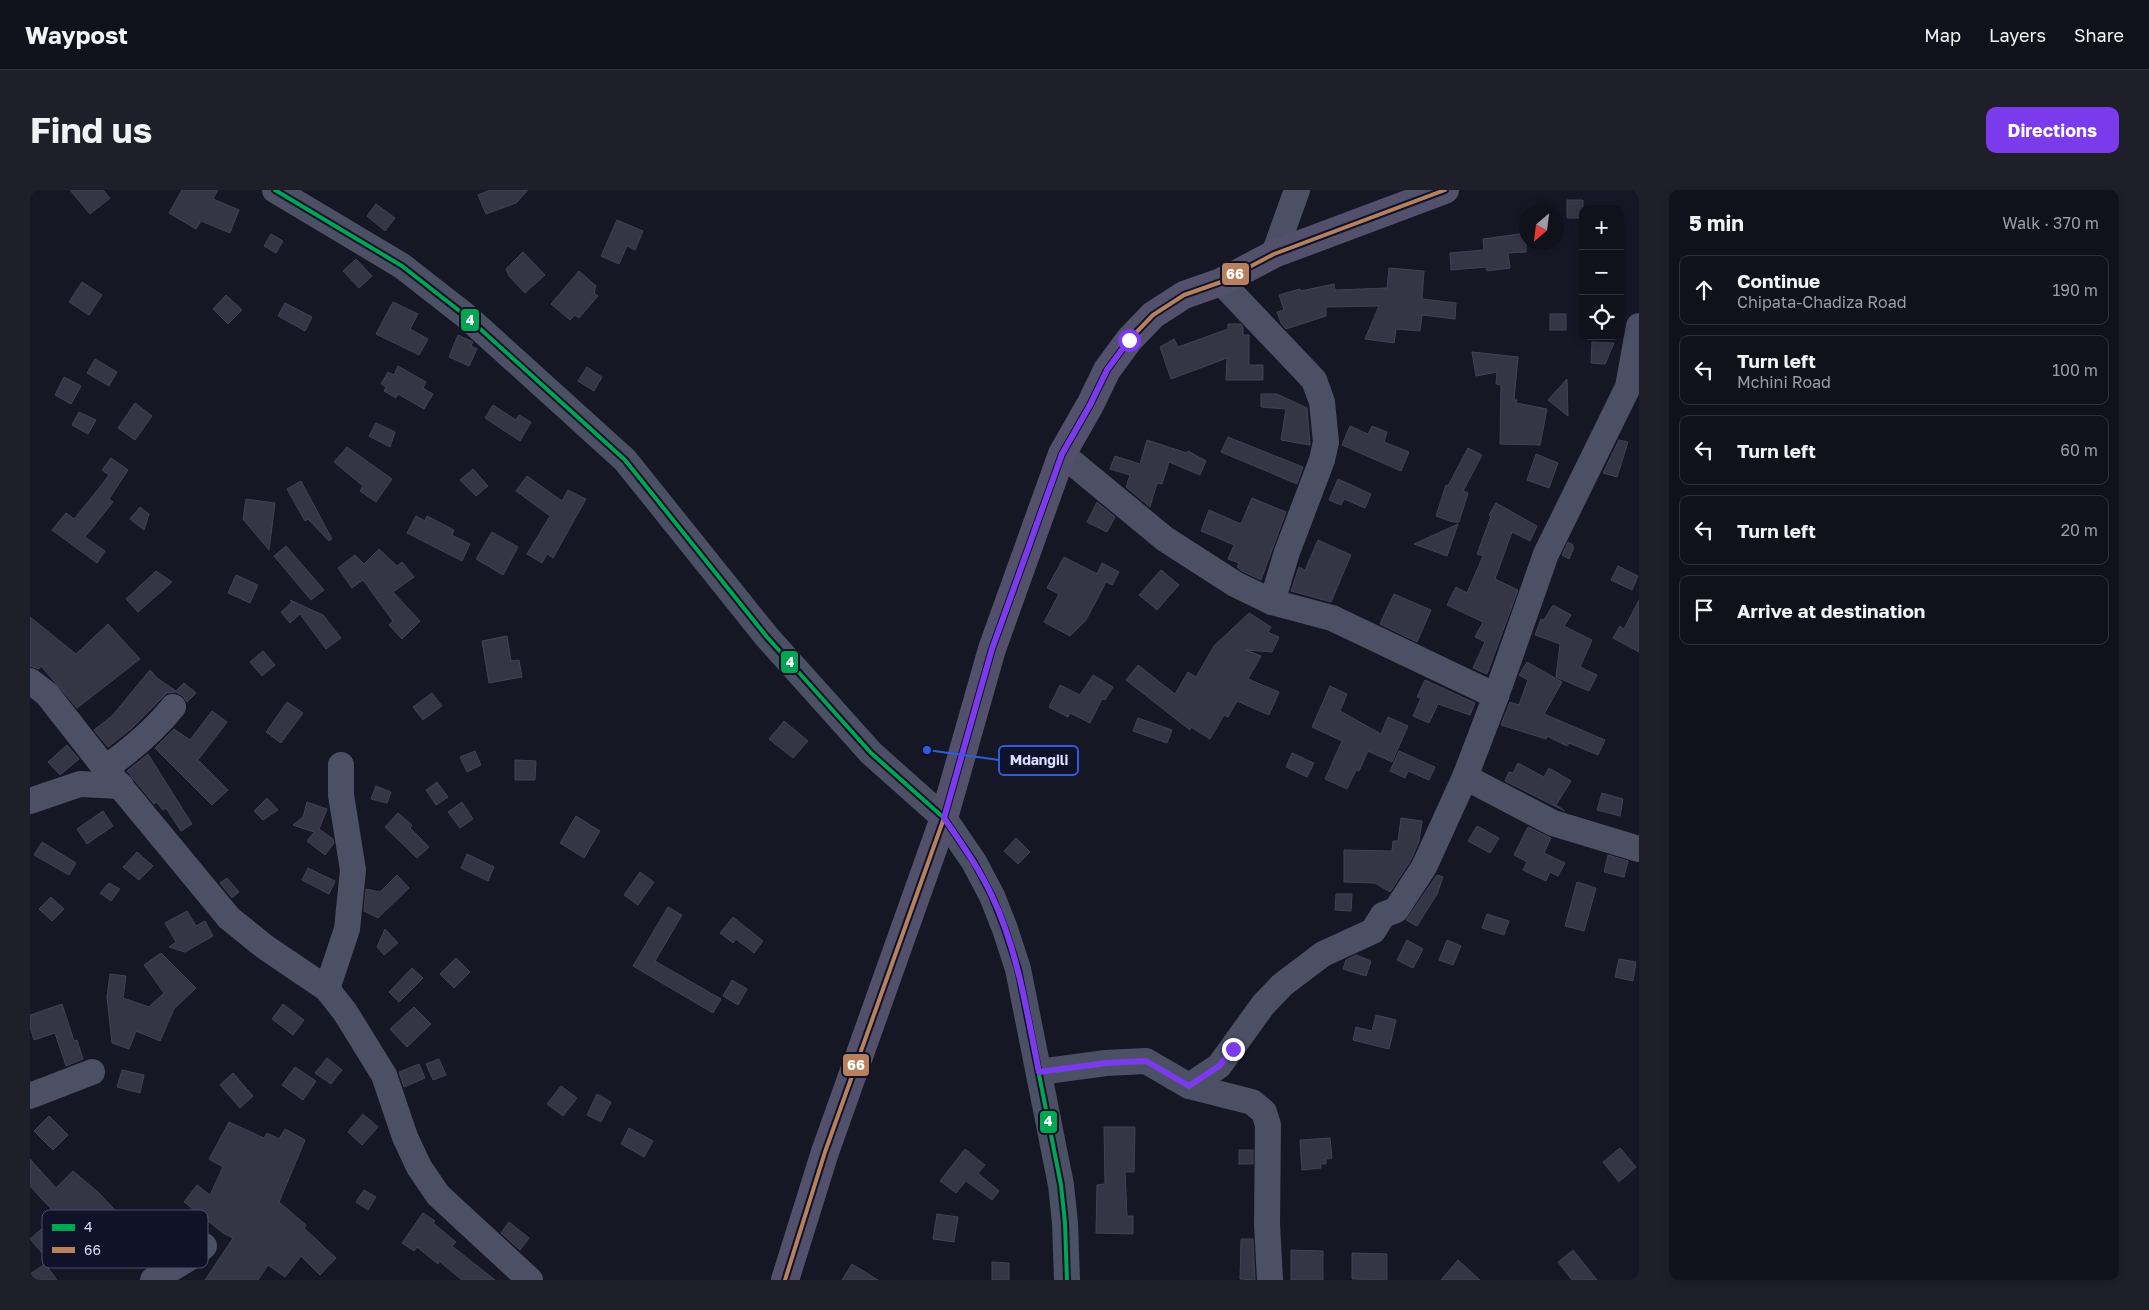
<!DOCTYPE html>
<html lang="en">
<head>
<meta charset="utf-8">
<style>
	:root { --surface:#10111b; --page:#1e1f28; --text:#f1f3f6; --muted:#9c9da3; --line:#30313a; --accent:#7c3aed }
	body { margin:0; font-family:"Golos Text",sans-serif; background:var(--page); color:var(--text) }
	.controls { position:absolute; right:15px; top:15px; display:grid; overflow:hidden; border-radius:10px; box-shadow:0 2px 8px #0003 }
	.controls button { width:45px; height:45px; display:grid; place-items:center; padding:0; border:0; border-bottom:1px solid var(--line); background:var(--surface); color:var(--text); font:25px sans-serif }
	.compass { position:absolute; left:1489px; top:15px; width:45px; height:45px; border-radius:50%; background:var(--surface); box-shadow:0 2px 8px #0003; rotate:208deg }
	.stop { position:absolute; width:15px; height:15px; margin:-11px; border:4px solid #7c3aed; border-radius:50%; background:#fff }
	.stop.end { background:#7c3aed; border-color:#fff; box-shadow:0 1px 5px #0008 }
	.list { margin:0; padding:0; list-style:none }
	h2 { display:flex; justify-content:space-between; align-items:center; height:65px; margin:0; padding:0 20px; font-size:21px }
	h2 small { font-size:16px; font-weight:400; color:var(--muted) }
	.list li { display:grid; grid-template-columns:32px 1fr auto; gap:15px; align-items:center; box-sizing:border-box; height:70px; margin:0 10px 10px; padding:0 10px; border:1px solid var(--line); border-radius:10px }
	.list b { display:block; font-size:19px; white-space:nowrap }
	.list p { margin:0; font-size:16px; white-space:nowrap; color:var(--muted) }
	.list em { font-size:16px; font-style:normal; color:var(--muted) }
	.icon { flex:none; width:28px; height:28px; fill:none; stroke:currentColor; stroke-width:2; stroke-linecap:round; stroke-linejoin:round }
	.map { position:relative; flex:none; width:1609px; height:1090px; overflow:hidden; border-radius:10px }
	header { display:flex; align-items:center; gap:30px; box-sizing:border-box; height:70px; padding:0 25px; background:var(--surface); border-bottom:1px solid var(--line) }
	header strong { font-size:24px }
	nav { display:flex; gap:28px; margin-inline-start:auto; font-size:18px }
	.intro { display:flex; align-items:center; justify-content:space-between; box-sizing:border-box; height:120px; padding:0 30px }
	h1 { margin:0; font-size:35px }
	.button { padding:12px 22px; border-radius:10px; background:var(--accent); color:#fff; font-size:18px; font-weight:700 }
	main { display:flex; gap:30px; padding:0 30px }
	aside { flex:1; background:var(--surface); border-radius:10px; box-shadow:0 2px 8px #0003 }
	.map>svg:first-child { display:block }
	.building { fill:#343646; stroke:#414257 }
	.lines { fill:none; stroke-linecap:round; stroke-linejoin:round }
	.minor { stroke:#4b5065; stroke-width:26 }
	.major { stroke:#52506b; stroke-width:28 }
	.bus-1-casing { stroke:#10122a; stroke-width:8 }
	.bus-2-casing { stroke:#10122a; stroke-width:8 }
	.bus-1 { stroke:#00a651; stroke-width:4 }
	.bus-2 { stroke:#b6815c; stroke-width:4 }
	.route { stroke:#7c3aed; stroke-width:6 }
	.key { fill:#10122a; stroke:#4c4f6a; stroke-width:1 }
	.key-label { font-size:14px; fill:#d9deff }
	.leader { fill:none; stroke:#305cdc; stroke-width:2 }
	.callout-dot { fill:#305cdc; stroke:#10122a; stroke-width:2 }
	.callout { fill:#10122a; stroke:#305cdc; stroke-width:2 }
	.callout-label { font-size:14px; text-anchor:middle; font-weight:bold; fill:#d9deff }
	.line-badge { stroke:#10122a; stroke-width:2 }
	.badge-label { font-size:14px; text-anchor:middle; font-weight:bold; fill:#fff }
</style>
</head>
<body>
<header>
<strong>Waypost</strong>
<nav><a>Map</a><a>Layers</a><a>Share</a></nav>
</header>
<div class="intro"><h1>Find us</h1><a class="button">Directions</a></div>
<main>
<div class="map">
<svg width="1609" height="1090" viewBox="0 0 1609 1090">
	<rect width="100%" height="100%" fill="#161724"/>
	<g class="building">
		<polygon points="40,0 73,0 80,8 60,24"/>
		<polygon points="152,0 188,0 183,9 209,20 200,43 171,31 166,39 139,23"/>
		<polygon points="460,0 498,0 486,13 456,24 448,5"/>
		<polygon points="1537,10 1553,10 1553,24 1550,25 1550,28 1537,28"/>
		<polygon points="346,14 365,28 355,41 337,26"/>
		<polygon points="587,30 613,41 605,60 597,56 589,74 571,66"/>
		<polygon points="1496,43 1496,62 1478,63 1480,78 1457,81 1456,77 1421,80 1420,63 1454,60 1453,49"/>
		<polygon points="241,44 253,51 246,63 234,56"/>
		<polygon points="493,62 515,85 495,103 479,86 476,79"/>
		<polygon points="326,69 342,86 329,98 313,81"/>
		<polygon points="1359,78 1394,81 1392,109 1426,113 1425,129 1392,125 1390,141 1366,139 1364,153 1335,149 1349,116 1296,117 1296,126 1256,139 1251,133 1247,122 1254,120 1249,105 1270,99 1271,101 1304,94 1305,100 1357,98"/>
		<polygon points="549,81 566,96 564,103 568,106 549,128 545,125 540,130 521,114"/>
		<polygon points="52,92 72,105 59,125 39,112"/>
		<polygon points="196,105 212,120 198,134 183,119"/>
		<polygon points="363,112 388,124 380,139 398,149 389,165 346,144"/>
		<polygon points="255,113 282,127 275,141 248,126"/>
		<rect x="1520" y="124" width="16" height="16"/>
		<polygon points="1198,134 1211,134 1213,137 1213,145 1219,145 1219,175 1233,175 1233,190 1196,190 1197,168 1141,189 1130,157 1144,149 1148,157 1198,139"/>
		<polygon points="428,145 441,151 443,152 441,156 447,159 439,176 419,167"/>
		<polygon points="1562,152 1584,153 1575,174 1561,173"/>
		<polygon points="1442,162 1488,167 1484,210 1487,210 1486,213 1517,219 1510,255 1470,254 1471,195 1466,194 1467,182 1446,186"/>
		<polygon points="65,169 87,182 79,196 57,183"/>
		<polygon points="368,176 396,192 393,198 403,204 394,219 368,204 366,208 354,201 356,197 351,194 358,182 364,185"/>
		<polygon points="557,177 572,187 564,201 548,191"/>
		<polygon points="34,187 51,196 41,214 25,205"/>
		<polygon points="1537,189 1538,226 1518,210"/>
		<polygon points="1231,204 1247,204 1277,218 1280,255 1251,250 1256,219 1231,217"/>
		<polygon points="105,213 122,226 105,250 88,238"/>
		<polygon points="463,215 486,230 489,225 501,232 490,251 455,228"/>
		<polygon points="49,222 66,230 58,244 42,235"/>
		<polygon points="346,233 365,242 360,257 339,246"/>
		<polygon points="1320,236 1338,244 1342,236 1357,242 1354,252 1379,262 1371,281 1312,255"/>
		<polygon points="1198,247 1273,277 1267,294 1191,262"/>
		<polygon points="1117,250 1157,263 1158,261 1176,271 1170,285 1139,272 1132,294 1127,293 1120,317 1096,297 1100,285 1080,279 1085,266 1110,274"/>
		<polygon points="1589,250 1598,252 1587,287 1573,283"/>
		<polygon points="317,257 362,289 346,312 330,301 333,296 304,272"/>
		<polygon points="1438,258 1452,265 1433,301 1438,303 1429,332 1423,332 1406,326 1416,295 1418,296"/>
		<polygon points="1506,264 1528,273 1519,298 1497,290"/>
		<polygon points="81,268 98,280 79,309 83,312 55,347 75,361 67,373 22,340 36,323 44,329 70,297 79,285 72,280"/>
		<polygon points="443,279 458,296 446,306 430,290"/>
		<polygon points="497,286 532,311 538,300 556,309 523,368 517,364 512,373 497,364 520,326 486,301"/>
		<polygon points="1308,289 1341,304 1335,318 1314,309 1311,315 1299,310"/>
		<polygon points="271,291 302,349 299,351 278,329 275,331 257,299"/>
		<polygon points="1222,308 1256,322 1231,390 1212,381 1207,377 1209,373 1198,369 1204,355 1171,341 1179,320 1211,334"/>
		<polygon points="216,309 245,313 239,360 213,329"/>
		<polygon points="1067,312 1085,327 1077,342 1057,332"/>
		<polygon points="1466,313 1507,336 1500,351 1482,342 1465,389 1488,400 1457,484 1443,478 1455,452 1445,447 1453,432 1417,415 1426,397 1437,403 1453,366 1447,364 1461,326 1459,325"/>
		<polygon points="110,317 119,324 114,340 100,329"/>
		<polygon points="386,326 395,331 397,326 424,340 422,345 440,354 432,371 377,343"/>
		<polygon points="1428,334 1417,366 1384,354"/>
		<polygon points="462,342 488,357 473,385 446,369"/>
		<polygon points="1288,350 1321,365 1301,412 1261,401 1269,377 1275,380"/>
		<polygon points="1538,352 1543,355 1543,360 1539,369 1532,365"/>
		<polygon points="256,356 294,400 281,410 244,366"/>
		<polygon points="349,359 367,376 372,372 384,387 363,402 390,431 372,449 359,435 363,431 333,390 322,398 308,378 325,365 334,374"/>
		<polygon points="1034,367 1067,384 1072,373 1089,382 1082,395 1076,392 1056,430 1040,446 1014,432 1029,404 1017,398"/>
		<polygon points="1588,376 1608,386 1602,400 1581,390"/>
		<polygon points="1131,380 1149,395 1127,420 1109,405"/>
		<polygon points="126,381 142,392 108,422 96,409"/>
		<polygon points="206,385 228,395 220,413 198,403"/>
		<polygon points="1364,404 1401,420 1387,452 1350,434"/>
		<polygon points="260,410 293,425 311,448 296,459 270,424 260,433 251,422 262,412"/>
		<polygon points="1609,410 1609,462 1583,448 1590,436 1594,439"/>
		<polygon points="1523,415 1541,425 1534,436 1562,450 1550,477 1567,485 1559,501 1526,487 1530,454 1505,445 1511,429 1514,430"/>
		<polygon points="1219,423 1241,437 1238,442 1249,447 1242,462 1216,460 1231,466 1218,489 1249,502 1239,525 1207,511 1198,527 1194,525 1180,549 1161,537 1160,540 1096,490 1108,475 1145,504 1158,482 1166,487 1184,456"/>
		<polygon points="0,427 46,464 78,434 110,469 47,518 11,476 9,479 0,476"/>
		<polygon points="477,446 481,471 489,470 492,487 459,493 452,451"/>
		<polygon points="233,461 245,475 232,486 220,472"/>
		<polygon points="1497,472 1532,492 1514,524 1575,550 1568,565 1539,553 1537,556 1517,546 1516,549 1471,535 1480,512 1489,515 1498,490 1489,485"/>
		<polygon points="120,480 127,488 146,501 154,493 166,503 157,512 153,506 146,502 137,503 101,539 78,557 64,540 82,526"/>
		<polygon points="1063,485 1083,497 1075,510 1072,509 1060,533 1040,523 1038,527 1019,517 1030,495 1050,505"/>
		<polygon points="1395,490 1445,513 1440,525 1408,514 1399,533 1383,526 1391,508 1387,507"/>
		<polygon points="1300,496 1317,504 1310,521 1351,544 1358,527 1378,536 1362,572 1338,561 1329,581 1326,580 1317,599 1295,589 1312,551 1282,537"/>
		<polygon points="402,503 412,516 393,530 383,517"/>
		<polygon points="257,512 273,523 251,553 236,542"/>
		<polygon points="182,521 197,532 168,570 198,600 182,615 125,558 144,539 160,550"/>
		<polygon points="1108,528 1142,540 1137,553 1103,541"/>
		<polygon points="754,531 778,551 763,568 739,549"/>
		<polygon points="37,555 49,569 30,585 18,572"/>
		<polygon points="445,561 451,575 437,582 430,567"/>
		<polygon points="1369,561 1405,577 1399,590 1378,581 1375,588 1360,581"/>
		<polygon points="1262,563 1284,573 1277,587 1256,577"/>
		<polygon points="118,564 162,634 151,641 136,618 133,620 126,612 124,614 97,581"/>
		<polygon points="485,570 506,571 505,590 485,590"/>
		<polygon points="1488,573 1514,587 1519,578 1541,591 1526,615 1535,621 1475,591 1479,582 1483,583"/>
		<polygon points="407,592 418,607 406,615 396,600"/>
		<polygon points="346,596 361,602 357,613 341,609"/>
		<polygon points="1572,603 1593,609 1590,626 1567,620"/>
		<polygon points="237,608 248,620 233,630 224,621"/>
		<polygon points="277,612 297,619 289,639 303,649 304,653 295,665 277,651 284,642 263,635 273,627"/>
		<polygon points="432,612 443,629 430,638 418,622"/>
		<polygon points="73,621 83,636 57,654 47,639"/>
		<polygon points="368,623 382,635 380,638 399,657 387,668 355,637"/>
		<polygon points="546,626 570,641 554,668 530,653"/>
		<polygon points="1371,628 1392,631 1389,651 1381,670 1360,702 1345,693 1314,692 1314,660 1362,661 1363,651 1368,651"/>
		<polygon points="1447,636 1469,648 1460,663 1438,651"/>
		<polygon points="1498,637 1521,648 1514,663 1535,673 1528,686 1520,682 1516,691 1493,680 1497,672 1484,665"/>
		<polygon points="986,648 1000,662 988,674 974,661"/>
		<polygon points="12,652 46,673 39,685 4,665"/>
		<polygon points="107,662 123,676 109,690 93,677"/>
		<polygon points="437,664 464,677 458,691 431,678"/>
		<polygon points="1578,665 1598,671 1594,687 1574,682"/>
		<polygon points="278,678 305,691 299,704 272,690"/>
		<polygon points="610,682 624,692 608,715 594,705"/>
		<polygon points="367,685 379,698 348,728 334,721 336,699 350,702"/>
		<polygon points="1407,685 1413,687 1407,704 1387,736 1376,730"/>
		<polygon points="197,688 209,702 202,708 190,693"/>
		<polygon points="1547,692 1566,698 1554,741 1535,736"/>
		<polygon points="79,693 90,699 81,711 70,703"/>
		<polygon points="1306,704 1322,704 1321,721 1305,720"/>
		<polygon points="21,707 34,719 22,731 9,719"/>
		<polygon points="638,717 652,725 625,771 691,809 683,823 603,776"/>
		<polygon points="157,721 166,736 175,731 183,746 155,762 139,757 146,752 135,733"/>
		<polygon points="1457,724 1479,731 1474,745 1452,738"/>
		<polygon points="703,727 733,751 724,763 706,749 703,753 690,743"/>
		<polygon points="355,739 368,753 354,765 347,757"/>
		<polygon points="1377,750 1393,759 1383,778 1367,770"/>
		<polygon points="1417,750 1431,756 1423,775 1409,770"/>
		<polygon points="131,763 166,798 144,819 130,851 106,841 99,859 82,853 77,807 80,784 96,786 93,808 119,817 134,803 114,775"/>
		<polygon points="1326,765 1341,771 1336,786 1313,779 1316,770"/>
		<polygon points="426,768 440,782 424,798 410,784"/>
		<polygon points="1589,769 1606,772 1603,791 1585,787"/>
		<polygon points="382,778 393,788 369,812 359,802"/>
		<polygon points="702,790 717,799 708,815 693,806"/>
		<polygon points="32,814 44,851 47,850 53,869 36,876 25,843 4,850 0,837 0,825"/>
		<polygon points="253,814 274,830 263,845 242,829"/>
		<polygon points="384,817 401,834 377,857 360,839"/>
		<polygon points="1346,825 1366,830 1359,859 1323,850 1326,837 1342,841"/>
		<polygon points="297,868 312,880 301,894 285,883"/>
		<polygon points="409,869 416,885 403,890 396,874"/>
		<polygon points="389,874 395,888 374,897 369,882"/>
		<polygon points="265,877 286,891 273,910 252,895"/>
		<polygon points="92,880 114,885 110,903 87,897"/>
		<polygon points="203,883 223,906 210,918 190,895"/>
		<polygon points="531,896 547,908 533,926 517,914"/>
		<polygon points="567,904 581,912 571,932 557,925"/>
		<polygon points="333,924 348,937 332,955 318,942"/>
		<polygon points="19,926 38,945 23,960 4,941"/>
		<polygon points="199,932 234,948 237,943 249,949 255,939 275,950 249,1012 276,1035 274,1038 306,1068 290,1085 271,1066 255,1087 238,1075 228,1090 175,1090 203,1048 193,1043 154,1012 167,995 180,1005 193,977 179,969"/>
		<polygon points="1074,937 1105,937 1104,982 1095,982 1097,1026 1103,1026 1103,1044 1066,1043 1067,995 1075,994"/>
		<polygon points="599,938 623,951 614,967 591,954"/>
		<polygon points="1300,948 1302,968 1296,969 1296,974 1290,974 1291,978 1272,980 1270,950"/>
		<polygon points="1590,958 1606,977 1589,992 1573,972"/>
		<polygon points="935,959 955,975 948,983 969,1001 962,1010 936,991 926,1003 910,991"/>
		<rect x="1209" y="960" width="14" height="14"/>
		<polygon points="0,969 26,998 43,981 69,1003 96,1032 83,1046 77,1041 25,1078 0,1049 24,1028 19,1023 22,1020 0,996"/>
		<polygon points="334,1000 346,1007 338,1020 326,1012"/>
		<polygon points="393,1023 405,1031 403,1033 426,1052 422,1056 465,1090 432,1090 409,1071 408,1074 387,1057 384,1061 372,1053"/>
		<polygon points="907,1024 928,1027 924,1052 903,1049"/>
		<polygon points="479,1032 499,1048 490,1060 471,1043"/>
		<polygon points="1211,1049 1223,1049 1225,1090 1210,1089"/>
		<polygon points="1261,1060 1293,1061 1293,1090 1261,1090"/>
		<polygon points="1543,1060 1567,1090 1542,1090 1528,1072"/>
		<polygon points="1322,1063 1357,1064 1357,1090 1322,1089"/>
		<polygon points="1428,1070 1450,1090 1411,1090"/>
		<polygon points="962,1072 979,1073 979,1090 962,1090"/>
		<polygon points="15,1074 27,1090 0,1090 0,1084"/>
		<polygon points="822,1074 848,1090 812,1090"/>
	</g>
	<g class="lines">
		<g class="minor">
			<polyline points="245,0 372,76 436,126 595,270 737,447 841,563 914,628 944,672 962,706 975,739 988,779 1031,995 1035,1033 1037,1090"/>
			<polyline points="1244,64 1267,0"/>
			<polyline points="1191,92 1284,190 1292,212 1296,252 1292,270 1257,362 1242,412"/>
			<polyline points="1032,264 1135,349 1205,394 1242,412 1302,428 1466,506"/>
			<polyline points="0,491 17,504 75,578 199,728 235,757 297,799 315,822 354,885 375,947 389,977 408,1005 500,1090"/>
			<path d="M75 578C101 560 123 542 143 517"/>
			<polyline points="1435,587 1523,633 1609,659"/>
			<polyline points="0,611 50,594 91,596"/>
			<polyline points="297,799 317,739 323,680 311,605 311,575"/>
			<polyline points="1009,882 1076,873 1116,871 1159,896 1222,912 1234,922 1238,935 1237,1034 1240,1090"/>
			<polyline points="1159,896 1189,876 1233,815 1252,795 1293,764 1343,741 1353,725 1366,720 1394,677 1435,587 1466,506 1516,364 1598,197 1609,136"/>
			<polyline points="0,906 62,882"/>
			<polyline points="123,1090 164,1065 174,1056"/>
		</g>
		<polyline class="major" points="755,1090 795,962 914,628 962,459 1032,264 1060,215 1077,180 1099,150 1123,125 1154,105 1191,92 1244,64 1415,0"/>
		<g class="bus-1-casing">
			<polyline id="bus-1" points="245,0 372,76 436,126 595,270 737,447 841,563 914,628 944,672 962,706 975,739 988,779 1031,995 1035,1033 1037,1090"/>
		</g>
		<g class="bus-2-casing">
			<polyline id="bus-2" points="755,1090 795,962 914,628 962,459 1032,264 1060,215 1077,180 1099,150 1123,125 1154,105 1191,92 1244,64 1415,0"/>
		</g>
		<use href="#bus-1" class="bus-1"/>
		<use href="#bus-2" class="bus-2"/>
	</g>
	<g class="lines">
		<path class="route" d="M1099 150 1077 180 1060 215 1032 264 962 459 914 628C931 653 949 678 962 706 988 761 997 823 1009 882L1076 873 1116 871 1159 896 1189 876 1203 859"/>
	</g>
	<rect x="12" y="1020" width="166" height="58" rx="8" class="key"/>
	<rect x="22" y="1034" width="23" height="7" fill="#00a651"/>
	<rect x="22" y="1057" width="23" height="6" fill="#b6815c"/>
	<g class="key-label">
		<text x="54" y="1042">4</text>
		<text x="54" y="1065">66</text>
	</g>
	<path class="leader" d="M897 560L969 570"/>
	<circle class="callout-dot" cx="897" cy="560" r="5"/>
	<rect class="callout" x="969" y="556" width="79" height="29" rx="5"/>
	<g class="callout-label">
		<text x="1009" y="575">Mdangili</text>
	</g>
	<g class="line-badge">
		<rect x="1191" y="72" width="29" height="24" rx="5" fill="#b6815c"/>
		<rect x="430" y="118" width="20" height="24" rx="5" fill="#00a651"/>
		<rect x="750" y="460" width="19" height="24" rx="5" fill="#00a651"/>
		<rect x="812" y="863" width="28" height="24" rx="5" fill="#b6815c"/>
		<rect x="1009" y="920" width="19" height="24" rx="5" fill="#00a651"/>
	</g>
	<g class="badge-label">
		<text x="1205" y="89">66</text>
		<text x="440" y="135">4</text>
		<text x="760" y="477">4</text>
		<text x="826" y="880">66</text>
		<text x="1018" y="936">4</text>
	</g>
</svg>
<div class="controls">
<button>+</button>
<button>−</button>
<button><svg class="icon" aria-label="locate" viewBox="0 0 24 24"><circle cx="12" cy="12" r="6"/><path d="M12 2v4M12 18v4M2 12h4M18 12h4"/></svg></button>
</div>
<svg class="compass" viewBox="-18 -18 36 36"><path d="M0-13l5 13h-10z" fill="#e53935"/><path d="M0 13l5-13h-10z" fill="#9c9da3"/></svg>
<div class="stop" style="left:1099px;top:150px"></div>
<div class="stop end" style="left:1203px;top:859px"></div>
</div>
<aside>
<h2>5 min<small>Walk · 370 m</small></h2>
<ul class="list">
<li><svg class="icon" aria-label="ahead" viewBox="0 0 24 24"><path d="M12 20V5M6 11l6-6 6 6"/></svg><div><b>Continue</b><p>Chipata-Chadiza Road</p></div><em>190 m</em></li>
<li><svg class="icon" aria-label="left" viewBox="0 0 24 24"><path d="M17 20v-9H6M10 6l-5 5 5 5"/></svg><div><b>Turn left</b><p>Mchini Road</p></div><em>100 m</em></li>
<li><svg class="icon" aria-label="left" viewBox="0 0 24 24"><path d="M17 20v-9H6M10 6l-5 5 5 5"/></svg><div><b>Turn left</b></div><em>60 m</em></li>
<li><svg class="icon" aria-label="left" viewBox="0 0 24 24"><path d="M17 20v-9H6M10 6l-5 5 5 5"/></svg><div><b>Turn left</b></div><em>20 m</em></li>
<li><svg class="icon" aria-label="arrive" viewBox="0 0 24 24"><path d="M6 21V4h12l-3 4 3 4H6"/></svg><div><b>Arrive at destination</b></div></li>
</ul>
</aside>
</main>
</body>
</html>
